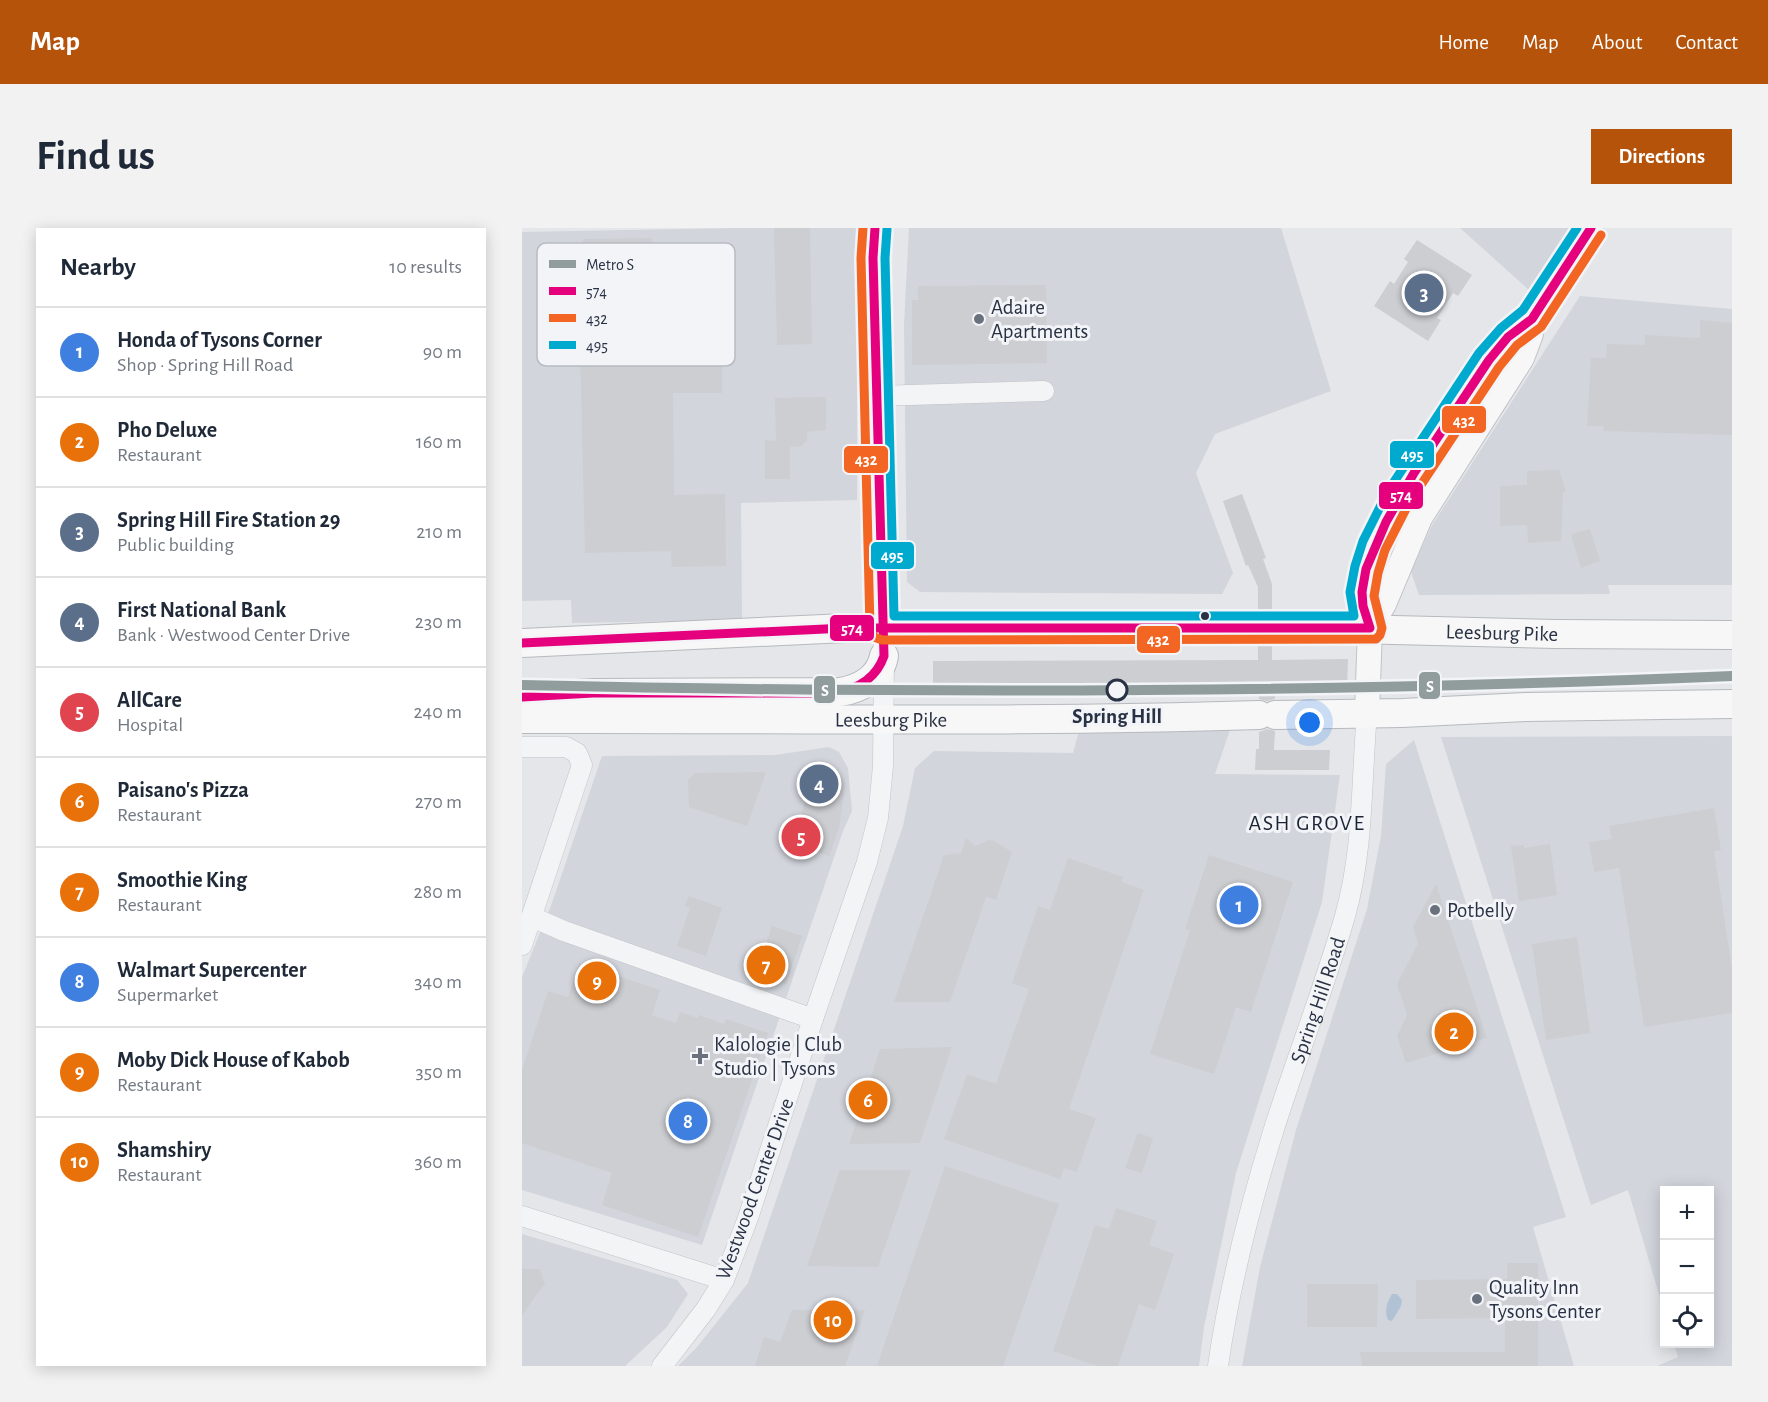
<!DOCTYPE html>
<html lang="en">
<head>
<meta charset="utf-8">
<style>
	:root { --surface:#fff; --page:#f2f2f3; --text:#1f2937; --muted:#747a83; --line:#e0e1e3; --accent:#b45309 }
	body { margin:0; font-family:"Alegreya Sans",sans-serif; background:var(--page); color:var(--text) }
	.controls { position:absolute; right:18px; bottom:18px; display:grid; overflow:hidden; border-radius:0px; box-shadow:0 3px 15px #0003 }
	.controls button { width:54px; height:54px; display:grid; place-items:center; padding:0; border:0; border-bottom:2px solid var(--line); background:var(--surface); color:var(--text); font:30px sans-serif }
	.you { position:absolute; left:788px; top:495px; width:21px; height:21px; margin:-15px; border:4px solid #fff; border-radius:50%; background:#1a73e8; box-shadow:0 0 0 9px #1a73e833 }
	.badge { display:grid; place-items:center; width:39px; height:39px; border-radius:50%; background:var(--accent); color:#fff; font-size:20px; font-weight:700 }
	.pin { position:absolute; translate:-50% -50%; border:3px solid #fff; box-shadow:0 2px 6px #0006 }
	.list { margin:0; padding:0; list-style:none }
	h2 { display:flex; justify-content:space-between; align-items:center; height:78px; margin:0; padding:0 24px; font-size:26px }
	h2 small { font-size:20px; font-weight:400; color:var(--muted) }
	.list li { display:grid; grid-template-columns:39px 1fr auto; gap:18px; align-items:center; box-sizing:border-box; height:90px; padding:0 24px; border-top:2px solid var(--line) }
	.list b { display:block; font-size:22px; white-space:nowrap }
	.list p { margin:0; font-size:20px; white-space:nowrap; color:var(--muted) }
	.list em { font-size:20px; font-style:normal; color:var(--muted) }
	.icon { flex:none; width:33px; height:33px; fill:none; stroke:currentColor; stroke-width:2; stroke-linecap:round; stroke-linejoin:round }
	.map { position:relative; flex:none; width:1210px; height:1138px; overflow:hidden; border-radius:0px }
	header { display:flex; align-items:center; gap:36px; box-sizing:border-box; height:84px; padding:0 30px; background:var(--accent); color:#fff }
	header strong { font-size:28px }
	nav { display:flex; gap:33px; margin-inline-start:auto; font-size:21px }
	.intro { display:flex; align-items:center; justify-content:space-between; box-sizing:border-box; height:144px; padding:0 36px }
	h1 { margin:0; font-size:42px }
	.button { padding:15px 27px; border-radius:0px; background:var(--accent); color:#fff; font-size:21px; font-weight:700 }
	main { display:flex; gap:36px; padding:0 36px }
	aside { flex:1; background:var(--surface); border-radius:0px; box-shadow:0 3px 15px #0003 }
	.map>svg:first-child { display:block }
	.built { fill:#d2d5dc }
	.water { fill:#b1c2d5 }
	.building { fill:#ccced2 }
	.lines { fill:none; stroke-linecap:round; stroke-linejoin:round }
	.minor-casing { stroke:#c2c4c7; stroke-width:21 }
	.major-casing { stroke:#c0c3c7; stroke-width:26 }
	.highway-casing { stroke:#b6b9be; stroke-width:30 }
	.minor { stroke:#f3f4f6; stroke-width:20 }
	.major { stroke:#f7f7f7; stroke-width:24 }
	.highway { stroke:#f7f7f7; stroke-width:28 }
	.bus-1-casing { stroke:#f2f4f8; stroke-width:14 }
	.bus-2-casing { stroke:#f2f4f8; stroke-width:14 }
	.bus-3-casing { stroke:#f2f4f8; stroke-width:14 }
	.bus-1 { stroke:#e5007d; stroke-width:9 }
	.bus-2 { stroke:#f26522; stroke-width:9 }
	.bus-3 { stroke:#00a9ce; stroke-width:9 }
	.metro-1-casing { stroke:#f2f4f8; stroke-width:15 }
	.metro-1 { stroke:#919d9d; stroke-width:10 }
	.poi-dot { fill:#6a717e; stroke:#f2f4f8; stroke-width:2 }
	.bus-dot { fill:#293244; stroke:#f2f4f8; stroke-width:2 }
	.stop-dot { fill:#f2f4f8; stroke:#293244; stroke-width:3 }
	.labels { text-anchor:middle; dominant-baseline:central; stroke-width:6; stroke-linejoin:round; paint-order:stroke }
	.poi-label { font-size:21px; fill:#293244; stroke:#f2f4f8; text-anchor:start }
	.street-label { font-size:21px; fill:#293244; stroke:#f2f4f8 }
	.stop-label { font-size:21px; font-weight:bold; fill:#293244; stroke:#f2f4f8 }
	.neighbourhood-label { font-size:22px; letter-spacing:1.5px; fill:#1b2335; stroke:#f2f4f8 }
	.key { fill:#f2f4f8; stroke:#b6bac2; stroke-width:1.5 }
	.key-label { font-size:16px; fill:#293244 }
	.line-badge { stroke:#f2f4f8; stroke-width:2 }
	.badge-label { font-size:16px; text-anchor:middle; font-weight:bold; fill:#fff }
</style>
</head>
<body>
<header>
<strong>Map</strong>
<nav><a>Home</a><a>Map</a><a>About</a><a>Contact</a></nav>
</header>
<div class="intro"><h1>Find us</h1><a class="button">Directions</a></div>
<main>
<aside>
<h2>Nearby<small>10 results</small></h2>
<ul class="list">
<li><span class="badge" style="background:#3f7fe0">1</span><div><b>Honda of Tysons Corner</b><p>Shop · Spring Hill Road</p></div><em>90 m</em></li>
<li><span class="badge" style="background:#e8710a">2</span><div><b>Pho Deluxe</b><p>Restaurant</p></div><em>160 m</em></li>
<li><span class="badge" style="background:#5c6f8a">3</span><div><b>Spring Hill Fire Station 29</b><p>Public building</p></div><em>210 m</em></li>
<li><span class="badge" style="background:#5c6f8a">4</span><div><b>First National Bank</b><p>Bank · Westwood Center Drive</p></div><em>230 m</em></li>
<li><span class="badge" style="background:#e0444e">5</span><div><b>AllCare</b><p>Hospital</p></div><em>240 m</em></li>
<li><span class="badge" style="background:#e8710a">6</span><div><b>Paisano's Pizza</b><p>Restaurant</p></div><em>270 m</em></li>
<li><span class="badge" style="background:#e8710a">7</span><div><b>Smoothie King</b><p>Restaurant</p></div><em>280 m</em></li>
<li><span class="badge" style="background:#3f7fe0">8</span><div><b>Walmart Supercenter</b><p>Supermarket</p></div><em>340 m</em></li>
<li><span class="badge" style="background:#e8710a">9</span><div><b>Moby Dick House of Kabob</b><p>Restaurant</p></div><em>350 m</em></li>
<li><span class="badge" style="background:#e8710a">10</span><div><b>Shamshiry</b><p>Restaurant</p></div><em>360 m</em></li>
</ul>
</aside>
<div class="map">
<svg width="1210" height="1138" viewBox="0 0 1210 1138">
	<rect width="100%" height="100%" fill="#e4e6e9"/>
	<g class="built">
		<polygon points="216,0 335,0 335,272 219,275 220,392 50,395 49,372 0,373 0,4"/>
		<polygon points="387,0 759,0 809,163 693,206 674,245 711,345 700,366 398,364 385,354 382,97"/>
		<polygon points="938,0 1050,0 1007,62"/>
		<polygon points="1058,68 1210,81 1210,357 1086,357 1088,366 897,367 889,344 909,299"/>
		<polygon points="558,499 709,499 693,546 818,547 800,674 714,945 682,1099 677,1138 156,1138 175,1119 226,1055 381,598 393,540 412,523 551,525"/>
		<polygon points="1210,508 1210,1138 1135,1138 1156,1129 1152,1116 1188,1116 1188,962 1142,962 1142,1083 1106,962 1069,977 919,509"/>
		<polygon points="892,512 1044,989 1011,999 1052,1138 720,1138 738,1039 774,902 845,681 859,608 864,536"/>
		<polygon points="307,519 317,524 326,540 330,583 321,603 180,1017 0,962 0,749 30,675 80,528 253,527"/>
		<polygon points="0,1006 155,1052 166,1066 145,1099 103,1138 0,1138"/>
	</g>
	<path class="water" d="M870 1066H875L880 1072 879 1078 870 1093 866 1092C862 1083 865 1074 870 1066Z"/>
	<g class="building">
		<polygon points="252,0 288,0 290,116 255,117"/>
		<polygon points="130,10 132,113 200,113 200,165 151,165 152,267 203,266 204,338 150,339 149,323 63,325 58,114 62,114 61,11"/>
		<polygon points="895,12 950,47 936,68 931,65 915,90 919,92 906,113 852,78 868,53 872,56 886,34 882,31"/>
		<polygon points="524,57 525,135 390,137 390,72 396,72 396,58"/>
		<polygon points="1178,92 1210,95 1210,207 1082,203 1081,198 1065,198 1069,130 1084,130 1085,116 1123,117 1123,107 1178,110"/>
		<polygon points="304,169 304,202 285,204 285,212 280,218 268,219 268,251 243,251 243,212 254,213 253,170"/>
		<polygon points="1037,242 1044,264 1041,264 1039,313 1006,315 1005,297 978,298 978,258 1005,257 1005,243"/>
		<polygon points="720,266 744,330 741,331 750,356 750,383 743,384 736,382 736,359 726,337 724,338 701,273"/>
		<polygon points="1068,301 1078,333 1059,340 1049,306"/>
		<polygon points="743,414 750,416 750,432 826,431 825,464 753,464 753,471 745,473 737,471 737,464 411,467 411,433 736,432 736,416"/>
		<polygon points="745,501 753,503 752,522 808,522 807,542 733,542 734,521 737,521 737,504"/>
		<polygon points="294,543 312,544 320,550 323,557 317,600 307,628 269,615"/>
		<polygon points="244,544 225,598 167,579 166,552 173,545"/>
		<polygon points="1192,580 1199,622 1192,623 1210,741 1210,785 1122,799 1097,640 1072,644 1067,614 1090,611 1087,598"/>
		<polygon points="444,610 453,618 467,612 472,613 490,624 474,672 464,669 428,774 372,774 422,627 439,625"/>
		<polygon points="1028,616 1035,667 997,673 989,618 1002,617 1002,620"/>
		<polygon points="687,627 771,654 729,784 714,779 692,846 628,826 668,702 663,701"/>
		<polygon points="546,630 601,649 600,654 622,662 547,881 574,890 555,944 542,940 538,951 422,911 445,846 474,856 507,761 490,755 516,678 528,682"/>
		<polygon points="914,656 965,810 884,835 875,808 885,787 875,756 896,716 891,699"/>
		<polygon points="167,668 200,680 184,728 155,718 168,680 163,678"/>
		<polygon points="250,698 280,708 264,756 234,746"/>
		<polygon points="1055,709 1068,805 1024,812 1010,716"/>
		<polygon points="57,735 138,762 130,787 154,795 158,784 176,790 177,787 202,796 204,791 246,805 176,1009 80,977 90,945 0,915 0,842 26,763 46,769"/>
		<polygon points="430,819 398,915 327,916 358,821"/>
		<polygon points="616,905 631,910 620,945 603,940"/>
		<polygon points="423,938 537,976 481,1138 355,1138"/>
		<polygon points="318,942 389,942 356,1039 285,1038"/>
		<polygon points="594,980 635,993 627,1017 652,1026 633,1082 617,1076 596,1138 575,1138 531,1123 573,997 587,1001"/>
		<polygon points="985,1035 1016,1035 1016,1138 840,1138 838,1124 983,1124 983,1090 894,1091 894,1052 985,1051"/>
		<polygon points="0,1041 18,1041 23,1056 14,1067 0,1088"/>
		<polygon points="785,1056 856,1056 855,1099 785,1099"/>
		<polygon points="270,1082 343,1082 323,1138 233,1138 242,1109 258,1114"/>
	</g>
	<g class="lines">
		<g class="minor-casing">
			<g id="minor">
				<polyline points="354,168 522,163"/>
				<polyline points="0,519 44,519 55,525 60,537 0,717"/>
				<polyline points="10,689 42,703 291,791"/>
				<polyline points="0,988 202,1052"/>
				<polyline points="140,1138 184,1081 202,1052 226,990 291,791 345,634 356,590 361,538 362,428 354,168 351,30 353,0"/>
				<path id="s1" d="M696 1138C707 1061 728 978 751 904 774 831 802 761 823 688 842 621 839 553 845 485"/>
			</g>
		</g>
		<g class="major-casing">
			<g id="major">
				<polyline points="848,400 862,376 898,290 1000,130 1009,106 1010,91"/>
				<polyline points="845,485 848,400 840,365 852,322 879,265 969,130 996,98 1010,91 1069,0"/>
			</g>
		</g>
		<g class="highway-casing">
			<g id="highway">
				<path id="s2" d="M750 399 1033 406 1210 407"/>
				<polyline points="0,415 324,400 736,399"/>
				<path d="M0 469 71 465 318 464C338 461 358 450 362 428"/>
				<polyline points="753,487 880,485 1004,479 1210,476"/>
				<path id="s3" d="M0 491C246 490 491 495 737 487"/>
			</g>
		</g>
		<use href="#minor" class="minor"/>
		<use href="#major" class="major"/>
		<use href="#highway" class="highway"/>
		<g class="bus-1-casing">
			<g id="bus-1">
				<polyline points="0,415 324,400 848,400 841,378 840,364 844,341 864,294 892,245 967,132 986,109 1010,91 1069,0"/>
				<path d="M0 469 71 465H313C336 461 354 451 362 428L351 30 353 0"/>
			</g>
		</g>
		<g class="bus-2-casing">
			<polyline id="bus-2" points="341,0 339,30 348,400 352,409 360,412 854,411 858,407 860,400 852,368 856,345 863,322 887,275 977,139 995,117 1019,99 1079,7"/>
		</g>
		<g class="bus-3-casing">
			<polyline id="bus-3" points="365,1 363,30 372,388 832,388 828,364 833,338 841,313 866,263 957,125 979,100 1001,82 1055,0"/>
		</g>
		<use href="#bus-1" class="bus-1"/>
		<use href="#bus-2" class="bus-2"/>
		<use href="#bus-3" class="bus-3"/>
		<g class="metro-1-casing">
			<path id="metro-1" d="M0 457C403 466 807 465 1210 448"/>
		</g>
		<use href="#metro-1" class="metro-1"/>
	</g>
	<g class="poi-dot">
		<circle cx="457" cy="91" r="6"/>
		<circle cx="913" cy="682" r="6"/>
		<path d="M175 819h6v6h6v6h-6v6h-6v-6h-6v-6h6z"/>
		<circle cx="955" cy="1071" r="6"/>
	</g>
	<circle class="bus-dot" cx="683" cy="388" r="5"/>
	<circle class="stop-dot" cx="595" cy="462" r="10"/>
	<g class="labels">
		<g class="poi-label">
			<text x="469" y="79">Adaire<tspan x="469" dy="24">Apartments</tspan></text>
			<text x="925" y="682">Potbelly</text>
			<text x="192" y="816">Kalologie | Club<tspan x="192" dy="24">Studio | Tysons</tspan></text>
			<text x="967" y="1059">Quality Inn<tspan x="967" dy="24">Tysons Center</tspan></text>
		</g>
		<g class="street-label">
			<text stroke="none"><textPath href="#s2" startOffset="230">Leesburg Pike</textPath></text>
			<text stroke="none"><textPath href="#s3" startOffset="369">Leesburg Pike</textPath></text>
			<text stroke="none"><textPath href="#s1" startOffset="380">Spring Hill Road</textPath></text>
			<text transform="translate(233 961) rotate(-70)">Westwood Center Drive</text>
		</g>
		<g class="stop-label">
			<text x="595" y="488">Spring Hill</text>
		</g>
		<g class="neighbourhood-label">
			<text x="785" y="595">ASH GROVE</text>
		</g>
	</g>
	<rect x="15" y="15" width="198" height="123" rx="9" class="key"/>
	<rect x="27" y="32" width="27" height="8" fill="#919d9d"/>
	<rect x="27" y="59" width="27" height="8" fill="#e5007d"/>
	<rect x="27" y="86" width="27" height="8" fill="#f26522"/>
	<rect x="27" y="113" width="27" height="8" fill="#00a9ce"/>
	<g class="key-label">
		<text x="64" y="42">Metro S</text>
		<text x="64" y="69">574</text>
		<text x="64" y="96">432</text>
		<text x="64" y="123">495</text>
	</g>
	<g class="line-badge">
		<rect x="919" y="177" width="46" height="29" rx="6" fill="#f26522"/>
		<rect x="867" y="212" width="46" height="29" rx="6" fill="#00a9ce"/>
		<rect x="321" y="217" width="46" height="29" rx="6" fill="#f26522"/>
		<rect x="856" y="253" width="46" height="29" rx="6" fill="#e5007d"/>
		<rect x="348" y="313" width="45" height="29" rx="6" fill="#00a9ce"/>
		<rect x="307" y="386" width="46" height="28" rx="6" fill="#e5007d"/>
		<rect x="614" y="397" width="45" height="29" rx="6" fill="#f26522"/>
		<rect x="896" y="443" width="23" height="29" rx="6" fill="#919d9d"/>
		<rect x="291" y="447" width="23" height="29" rx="6" fill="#919d9d"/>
	</g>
	<g class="badge-label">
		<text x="942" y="198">432</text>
		<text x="890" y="232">495</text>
		<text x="344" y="237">432</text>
		<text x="879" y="273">574</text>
		<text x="370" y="333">495</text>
		<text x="330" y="406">574</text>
		<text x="636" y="417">432</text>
		<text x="908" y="464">S</text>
		<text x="303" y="468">S</text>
	</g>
</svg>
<div class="controls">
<button>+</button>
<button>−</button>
<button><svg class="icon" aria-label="locate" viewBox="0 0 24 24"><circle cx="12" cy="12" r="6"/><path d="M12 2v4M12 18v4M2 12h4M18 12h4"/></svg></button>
</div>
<div class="you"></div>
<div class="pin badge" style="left:717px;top:677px;background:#3f7fe0">1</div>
<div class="pin badge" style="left:932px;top:804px;background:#e8710a">2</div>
<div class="pin badge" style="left:902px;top:65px;background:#5c6f8a">3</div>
<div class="pin badge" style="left:297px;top:556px;background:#5c6f8a">4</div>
<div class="pin badge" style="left:279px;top:609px;background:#e0444e">5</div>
<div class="pin badge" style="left:346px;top:872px;background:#e8710a">6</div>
<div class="pin badge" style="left:244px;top:737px;background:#e8710a">7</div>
<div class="pin badge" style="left:166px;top:893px;background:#3f7fe0">8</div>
<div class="pin badge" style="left:75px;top:753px;background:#e8710a">9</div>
<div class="pin badge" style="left:311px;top:1092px;background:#e8710a">10</div>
</div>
</main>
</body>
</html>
